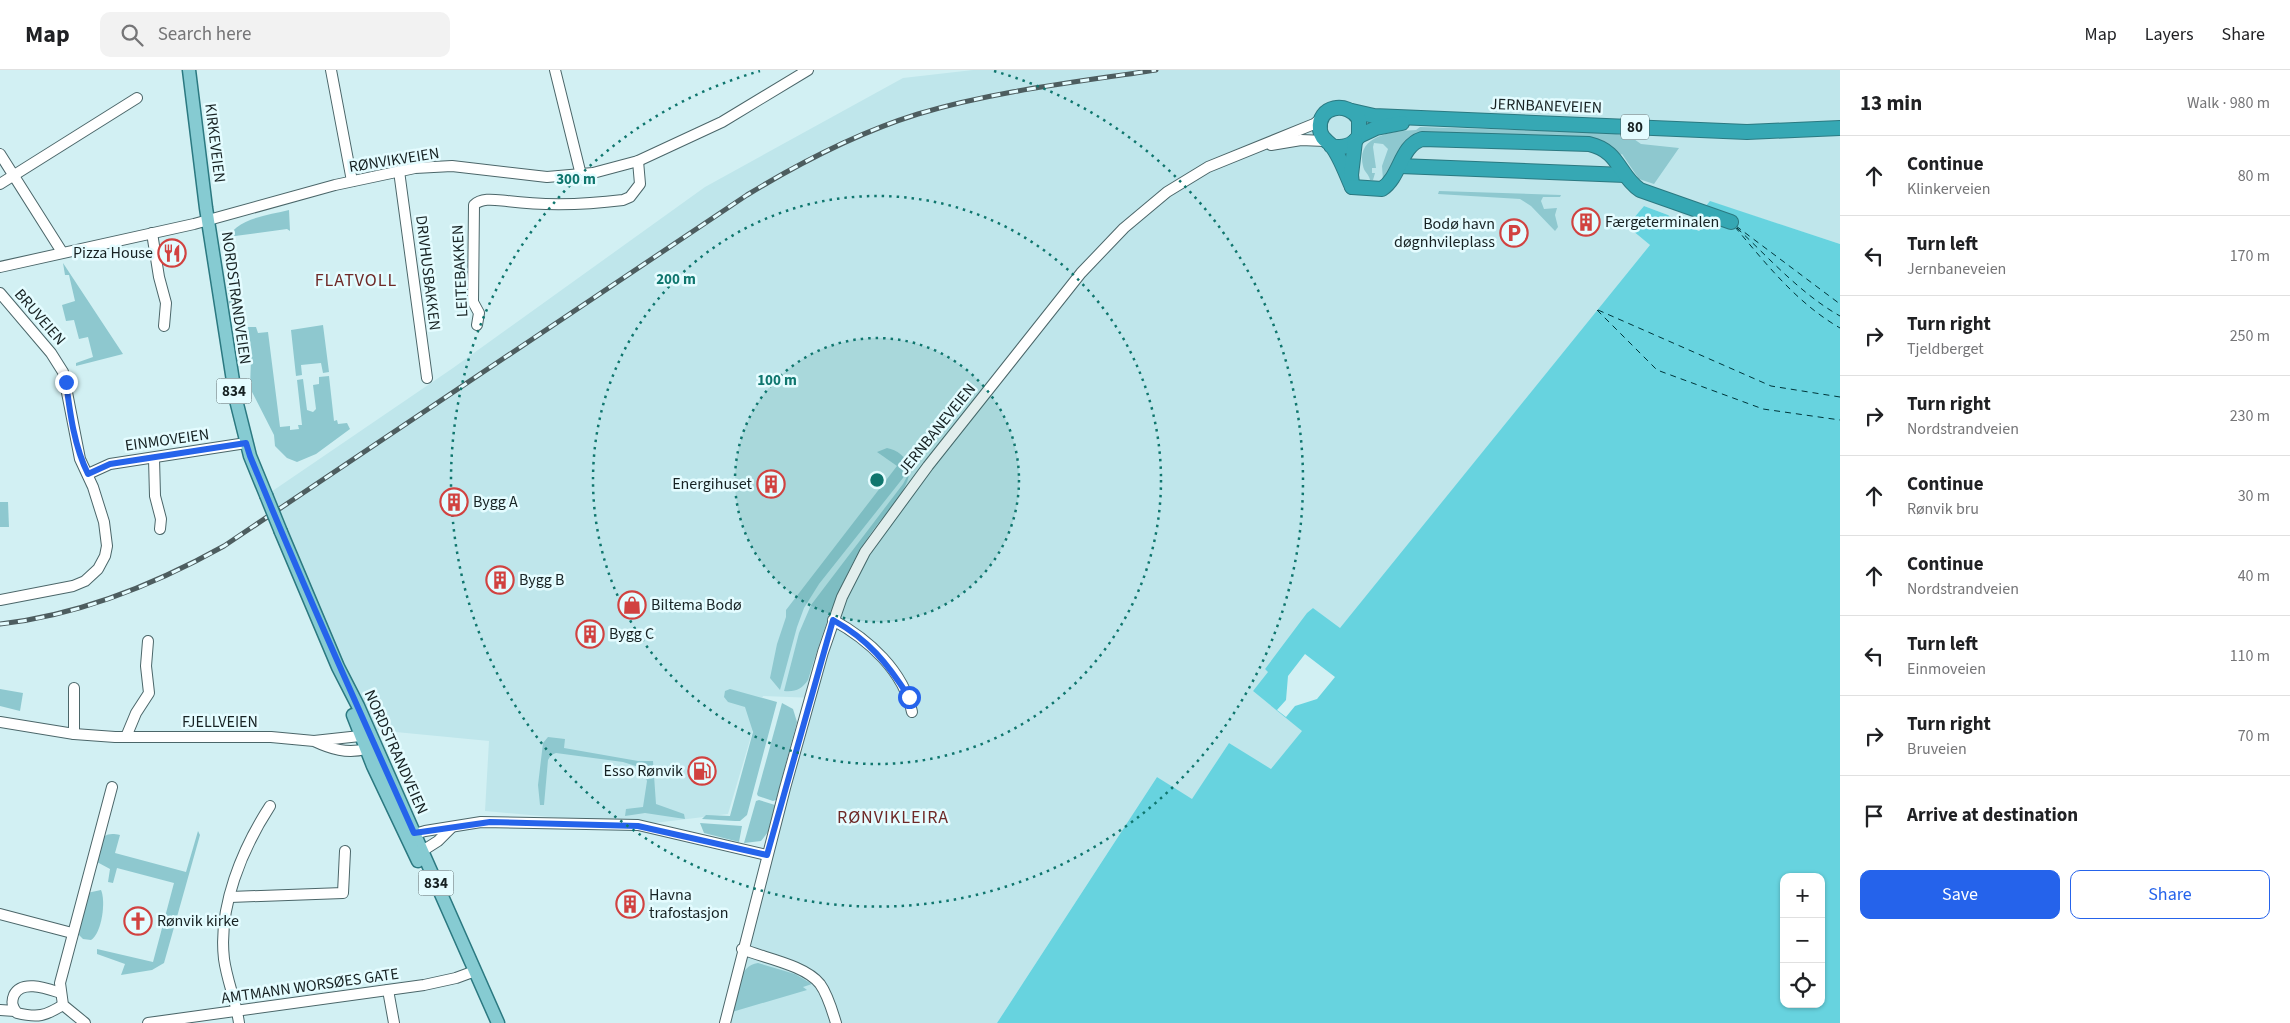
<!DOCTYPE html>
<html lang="en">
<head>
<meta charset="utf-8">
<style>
	:root { --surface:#fff; --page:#f2f2f2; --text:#202124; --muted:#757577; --line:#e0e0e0; --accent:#2563eb }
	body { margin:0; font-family:"Source Sans 3",sans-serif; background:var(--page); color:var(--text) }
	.controls { position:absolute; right:15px; bottom:15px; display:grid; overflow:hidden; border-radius:10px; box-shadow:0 1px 4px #0004 }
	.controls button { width:45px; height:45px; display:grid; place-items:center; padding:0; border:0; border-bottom:1px solid var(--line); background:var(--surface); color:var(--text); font:25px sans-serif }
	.stop { position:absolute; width:15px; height:15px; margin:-11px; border:4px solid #2563eb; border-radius:50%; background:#fff }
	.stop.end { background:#2563eb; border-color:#fff; box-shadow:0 1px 5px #0008 }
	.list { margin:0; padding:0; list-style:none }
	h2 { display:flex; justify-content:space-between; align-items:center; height:65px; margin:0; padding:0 20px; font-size:21px }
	h2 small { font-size:16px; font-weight:400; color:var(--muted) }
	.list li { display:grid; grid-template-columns:32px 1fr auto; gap:15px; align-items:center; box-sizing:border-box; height:80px; padding:0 20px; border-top:1px solid var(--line) }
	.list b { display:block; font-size:19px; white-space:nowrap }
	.list p { margin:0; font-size:16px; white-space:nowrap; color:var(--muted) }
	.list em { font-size:16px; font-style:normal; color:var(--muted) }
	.actions { display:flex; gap:10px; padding:15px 20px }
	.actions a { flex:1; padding:11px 0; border:1px solid var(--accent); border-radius:10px; text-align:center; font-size:18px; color:var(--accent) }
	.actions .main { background:var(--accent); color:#fff }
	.icon { flex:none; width:28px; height:28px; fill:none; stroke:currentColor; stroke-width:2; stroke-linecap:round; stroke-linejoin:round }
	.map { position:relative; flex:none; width:1840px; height:953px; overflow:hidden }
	header { display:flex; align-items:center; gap:30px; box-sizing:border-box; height:70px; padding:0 25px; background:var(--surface); border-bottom:1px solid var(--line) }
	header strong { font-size:24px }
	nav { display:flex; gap:28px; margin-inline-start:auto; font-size:18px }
	.search { width:350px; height:45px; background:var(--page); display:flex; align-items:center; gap:12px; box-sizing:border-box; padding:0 18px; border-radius:10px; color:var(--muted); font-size:19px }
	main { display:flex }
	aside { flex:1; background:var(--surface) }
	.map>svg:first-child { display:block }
	.built { fill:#bfe6eb }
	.green { fill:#8ec8cf }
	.water { fill:#67d3df; fill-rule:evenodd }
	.pier { fill:#d2f0f3 }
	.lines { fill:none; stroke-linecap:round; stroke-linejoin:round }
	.ferry { stroke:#00353a; stroke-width:1; stroke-dasharray:6 5; stroke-linecap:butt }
	.minor-casing { stroke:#4b6669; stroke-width:12 }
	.major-casing { stroke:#2b7981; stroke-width:15 }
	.highway-casing { stroke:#2b7981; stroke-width:16 }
	.minor { stroke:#fff; stroke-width:10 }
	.major { stroke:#86cbd2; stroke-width:12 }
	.highway { stroke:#36a8b4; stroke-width:14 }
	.rail-casing { stroke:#4d5d5f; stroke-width:5 }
	.rail { stroke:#e4fcff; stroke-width:3; stroke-dasharray:9; stroke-linecap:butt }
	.major-bridge-casing { stroke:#2b7981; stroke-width:15; stroke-linecap:butt }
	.major-bridge { stroke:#86cbd2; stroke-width:12 }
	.route { stroke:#2563eb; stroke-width:6 }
	.ring { fill:none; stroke:#0f766e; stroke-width:2.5; stroke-dasharray:2.5 5 }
	.labels { text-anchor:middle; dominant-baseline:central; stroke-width:5; stroke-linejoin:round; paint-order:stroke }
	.shield { fill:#e4fcff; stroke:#546365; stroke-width:1 }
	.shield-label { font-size:15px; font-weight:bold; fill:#172223 }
	.street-label { font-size:16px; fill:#172223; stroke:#e4fcff }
	.poi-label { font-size:16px; fill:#172223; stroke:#e4fcff; text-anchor:start }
	.neighbourhood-label { font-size:18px; letter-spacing:1px; fill:#6e2826; stroke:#e4fcff }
	.centre { fill:#0f766e; stroke:#e4fcff; stroke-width:2.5 }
	.ring-label { font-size:15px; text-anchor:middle; font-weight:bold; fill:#0f766e; stroke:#e4fcff; stroke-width:5; stroke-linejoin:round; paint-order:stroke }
</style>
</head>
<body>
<header>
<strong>Map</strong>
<div class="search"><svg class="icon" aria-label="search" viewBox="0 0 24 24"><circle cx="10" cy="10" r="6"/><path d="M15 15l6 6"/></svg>Search here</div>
<nav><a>Map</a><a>Layers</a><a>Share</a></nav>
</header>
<main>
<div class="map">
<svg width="1840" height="953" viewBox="0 0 1840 953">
	<rect width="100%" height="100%" fill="#d2f0f3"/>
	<polygon class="built" points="973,0 1840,0 1840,174 1711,132 1702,151 1704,156 1699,161 1675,150 1668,145 1644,136 1627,156 1650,175 1340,559 1313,538 1265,599 1269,602 1253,621 1303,661 1271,700 1229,673 1192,730 1157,707 997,953 725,953 815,628 763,626 728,744 638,755 485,741 489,671 375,660 351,615 271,422 453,298 705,117 903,8"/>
	<g class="green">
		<path d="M1420 57 1611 63 1631 67 1641 74 1679 78 1654 114 1639 109 1622 84 1620 85 1609 75 1597 69 1413 66C1398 77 1395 96 1383 110L1382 96 1388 79 1383 74 1374 73 1373 77 1376 98H1372V103H1375L1373 110H1370C1369 104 1364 102 1363 96 1355 64 1396 61 1416 60Z"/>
		<polygon points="1439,121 1561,125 1560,127 1543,127 1541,131 1544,139 1557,138 1555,145 1558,157 1555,161 1531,136 1520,129 1438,124"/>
		<path d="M289 140 290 161 287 159 235 166V236H240L241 244H233L229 235 225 175C232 148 266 146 289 140Z"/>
		<polygon points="63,193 65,196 123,284 76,296 76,293 93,287 88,267 79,269 74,250 66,251 62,235 75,231 69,205 65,205"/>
		<polygon points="323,255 329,302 323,303 321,293 301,295 302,305 296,306 291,260"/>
		<polygon points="248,257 256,257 258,263 268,262 280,357 290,356 290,360 299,359 298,355 302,355 297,310 303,309 307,340 313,342 316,339 313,315 319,314 319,307 329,306 334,351 337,350 338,354 347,353 350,359 316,384 297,392 287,388 275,376 274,365 250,318 251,288"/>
		<path d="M887 378C897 380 906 386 909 397L903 408 819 514 804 538 797 557 780 620 770 608 777 574 786 547V540L897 396 877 382Z"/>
		<path d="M909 403C909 420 881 448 871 463 840 508 824 558 808 610 802 619 796 622 784 621L799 563 811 535 903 414Z"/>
		<polygon points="0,432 8,432 9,457 0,457"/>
		<polygon points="0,619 23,623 20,641 0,636"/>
		<polygon points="730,619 777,632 747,745 740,751 735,751 702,749 706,745 730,746 753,662 745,637 728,632 724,627 725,621"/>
		<polygon points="782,633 793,639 797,652 776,730 773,731 758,726 757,724"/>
		<polygon points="548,667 565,669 564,678 638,691 653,691 656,734 684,744 685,749 645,743 625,746 626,739 643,737 647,711 642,698 623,692 556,683 551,685 548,690 544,735 540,735 538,715 543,673"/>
		<polygon points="759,730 775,735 768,762 761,771 744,773 756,731"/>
		<polygon points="700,753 742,756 739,772 704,763"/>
		<path d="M198 761 200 765 164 893 152 900 121 905 125 894 97 884V879L153 892 174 813 117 798 113 813 108 812 110 799 97 792C101 775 98 760 120 765L115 783 186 802Z"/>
		<path d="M101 820C106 831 102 863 91 870L83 869 77 863 87 823Z"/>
		<path d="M758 893 795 904 812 914 803 917 807 920 732 942C736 925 738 895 758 893Z"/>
	</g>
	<path class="water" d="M1710 131 1840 174V953H997L1157 707 1192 729 1229 673 1271 699 1302 661 1253 621 1268 602 1265 599 1307 543 1313 538 1340 558 1650 175 1627 156 1644 136 1668 145 1675 150 1699 161 1704 156 1701 149 1705 137ZM1784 807H1821V934H1784Z"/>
	<polygon class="pier" points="1305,584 1335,607 1317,629 1295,636 1286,647 1277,640 1286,630 1288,606"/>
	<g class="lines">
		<g class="ferry">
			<polyline points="1736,156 1840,234"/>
			<path d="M1735 157C1767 195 1797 233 1840 258"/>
			<path d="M1737 158C1769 188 1801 224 1840 246"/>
			<polyline points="1597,240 1657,300 1763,339 1840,350"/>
			<polyline points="1598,240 1771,316 1840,327"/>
		</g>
		<g class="minor-casing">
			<g id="minor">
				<polyline points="331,0 352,111"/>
				<polyline points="555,0 581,105"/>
				<polyline points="1271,75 1301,70 1325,71"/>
				<polyline points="0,84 62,182"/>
				<polyline points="399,101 427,308"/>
				<polyline points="0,114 137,28"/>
				<polyline points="152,163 159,207 166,233 164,256"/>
				<polyline points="0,197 194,154 335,115 415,98 452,96 547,107 593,103 638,91 722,52 808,0"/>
				<polyline points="0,223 51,283 63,302 80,389 93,417 104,452 107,476 105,486 98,499 85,511 73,516 0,530"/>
				<path d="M477 255 479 243 473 232 474 135C482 127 496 130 507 131 546 136 583 135 623 130L630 127 640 114 638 91"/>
				<polyline points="154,388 155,426 161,449 160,459"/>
				<polyline points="88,404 110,394 246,373"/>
				<path d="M833 550C868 569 904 601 912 642"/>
				<polyline points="74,618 74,664"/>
				<path d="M0 652 74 664 115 667H271L314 671 360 666 372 669 366 679C347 684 331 679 314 671"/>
				<polyline points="126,667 136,643 149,623 146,596 148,571"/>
				<polyline points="408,766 425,761 481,752 638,755 767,785"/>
				<polyline points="416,785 438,771 451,758"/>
				<polyline points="230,827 343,823 345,781"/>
				<polyline points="0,844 72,863"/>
				<path d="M742 879C764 888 805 895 820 914 828 925 832 940 836 953"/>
				<polyline points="388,920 394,953"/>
				<path d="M61 923C48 919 22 909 14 925 11 932 12 937 17 943 38 948 45 946 63 935"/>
				<polyline points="0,940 15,941"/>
				<polyline points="85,953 63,935 60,913 112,717"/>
				<polyline points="148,953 424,915 456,908 475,901"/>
				<path d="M239 953C236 931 227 911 224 889 218 837 242 779 270 736"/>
				<polyline points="725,953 785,718 823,582 842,527 865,482 928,396 1081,203 1124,158 1167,122 1208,97 1314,54 1322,48"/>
			</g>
		</g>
		<g class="major-casing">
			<g id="major">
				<polyline points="189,0 206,138 236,330 250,386 266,425"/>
				<polyline points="281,462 338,597 358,636 498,953"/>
				<polyline points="353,645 373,696 418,791"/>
			</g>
		</g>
		<g class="highway-casing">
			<g id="highway">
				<polyline points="1352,41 1374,46 1747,62 1840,58"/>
				<polyline points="1359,66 1376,58 1402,53"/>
				<path d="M1331 76C1343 79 1352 76 1359 66V49C1348 31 1317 35 1320 60 1321 68 1326 70 1331 75 1340 86 1346 104 1352 117"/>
				<polyline points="1400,96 1625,105"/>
				<polyline points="1352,114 1351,105 1355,71"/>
				<path d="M1352 117 1382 119C1401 106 1400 76 1422 69L1589 74C1620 81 1618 105 1640 120L1731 152"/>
			</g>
		</g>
		<use href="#minor" class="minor"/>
		<use href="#major" class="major"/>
		<use href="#highway" class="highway"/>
		<g class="rail-casing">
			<path id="rail" d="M0 554C80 545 154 515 224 476L747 125C801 92 857 63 918 44 995 21 1077 12 1156 0"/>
		</g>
		<use href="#rail" class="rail"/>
		<g class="major-bridge-casing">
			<polyline id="major-bridge" points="266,425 281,462"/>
		</g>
		<use href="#major-bridge" class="major-bridge"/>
	</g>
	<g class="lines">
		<path class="route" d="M66 312C70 343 74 376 88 404L110 394 246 373 250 386C302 513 358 638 414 763L490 752 638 756 767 785 833 550C869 570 887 593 909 627"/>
	</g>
	<circle cx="877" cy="410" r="142" fill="#0f766e" fill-opacity=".12"/>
	<g class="ring">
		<circle cx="877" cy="410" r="142"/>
		<circle cx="877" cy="410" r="284"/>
		<path d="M994 1A426 426 0 1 1 760 1"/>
	</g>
	<defs>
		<g id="building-ring" transform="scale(1.4375)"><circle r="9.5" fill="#e4fcff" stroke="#d14240" stroke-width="1.5"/><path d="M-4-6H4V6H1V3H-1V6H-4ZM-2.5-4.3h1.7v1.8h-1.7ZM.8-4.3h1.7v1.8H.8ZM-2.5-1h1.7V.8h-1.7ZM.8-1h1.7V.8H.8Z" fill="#d14240"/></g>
		<g id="parking-ring" transform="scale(1.4375)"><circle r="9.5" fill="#e4fcff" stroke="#d14240" stroke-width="1.5"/><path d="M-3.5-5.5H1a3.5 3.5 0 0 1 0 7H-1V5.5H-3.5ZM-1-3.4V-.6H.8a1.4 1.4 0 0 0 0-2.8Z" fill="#d14240"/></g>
		<g id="restaurant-ring" transform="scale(1.4375)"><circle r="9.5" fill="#e4fcff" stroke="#d14240" stroke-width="1.5"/><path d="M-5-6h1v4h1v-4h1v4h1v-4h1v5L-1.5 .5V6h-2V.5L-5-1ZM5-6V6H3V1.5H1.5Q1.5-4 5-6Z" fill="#d14240"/></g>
		<g id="shop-ring" transform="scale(1.4375)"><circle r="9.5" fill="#e4fcff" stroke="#d14240" stroke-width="1.5"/><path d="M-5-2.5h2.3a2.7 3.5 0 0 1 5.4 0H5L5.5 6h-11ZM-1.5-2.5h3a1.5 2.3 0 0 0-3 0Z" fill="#d14240"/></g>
		<g id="fuel-ring" transform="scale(1.4375)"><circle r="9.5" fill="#e4fcff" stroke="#d14240" stroke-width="1.5"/><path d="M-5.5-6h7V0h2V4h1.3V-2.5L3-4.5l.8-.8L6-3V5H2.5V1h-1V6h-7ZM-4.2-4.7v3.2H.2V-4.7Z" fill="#d14240"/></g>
		<g id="church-ring" transform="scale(1.4375)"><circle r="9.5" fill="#e4fcff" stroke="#d14240" stroke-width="1.5"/><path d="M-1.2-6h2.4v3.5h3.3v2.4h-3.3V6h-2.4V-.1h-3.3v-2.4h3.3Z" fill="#d14240"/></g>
	</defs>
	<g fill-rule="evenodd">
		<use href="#building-ring" x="1586" y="152"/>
		<use href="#parking-ring" x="1514" y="163"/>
		<use href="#restaurant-ring" x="172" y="183"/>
		<use href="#building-ring" x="771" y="414"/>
		<use href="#building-ring" x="454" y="432"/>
		<use href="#building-ring" x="500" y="510"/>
		<use href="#shop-ring" x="632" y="535"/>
		<use href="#building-ring" x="590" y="564"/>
		<use href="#fuel-ring" x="702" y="701"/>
		<use href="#building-ring" x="630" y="834"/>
		<use href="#church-ring" x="138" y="851"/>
	</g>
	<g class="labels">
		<g class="shield">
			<rect x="1621" y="44.5" width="28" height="25" rx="4"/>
			<rect x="216.5" y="308.5" width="35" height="25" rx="4"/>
			<rect x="418.5" y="800.5" width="35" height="25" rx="4"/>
		</g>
		<g class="shield-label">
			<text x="1635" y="57">80</text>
			<text x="234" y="321">834</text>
			<text x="436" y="813">834</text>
		</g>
		<g class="street-label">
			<text transform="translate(1546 36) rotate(2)">JERNBANEVEIEN</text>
			<text transform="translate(215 73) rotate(83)">KIRKEVEIEN</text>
			<text transform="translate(394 90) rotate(-9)">RØNVIKVEIEN</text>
			<text transform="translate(460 201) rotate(-93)">LEITEBAKKEN</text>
			<text transform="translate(428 203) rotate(83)">DRIVHUSBAKKEN</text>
			<text transform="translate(236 228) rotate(82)">NORDSTRANDVEIEN</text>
			<text transform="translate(40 247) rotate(49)">BRUVEIEN</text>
			<text transform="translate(937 359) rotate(-51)">JERNBANEVEIEN</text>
			<text transform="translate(167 370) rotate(-8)">EINMOVEIEN</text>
			<text x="220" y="652">FJELLVEIEN</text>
			<text transform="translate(396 682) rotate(66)">NORDSTRANDVEIEN</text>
			<text transform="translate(310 916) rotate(-8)">AMTMANN WORSØES GATE</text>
		</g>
		<g class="poi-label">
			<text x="1605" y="152">Færgeterminalen</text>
			<text x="1495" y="154" text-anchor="end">Bodø havn<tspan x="1495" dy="18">døgnhvileplass</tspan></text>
			<text x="153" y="183" text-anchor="end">Pizza House</text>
			<text x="752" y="414" text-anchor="end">Energihuset</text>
			<text x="473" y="432">Bygg A</text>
			<text x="519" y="510">Bygg B</text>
			<text x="651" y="535">Biltema Bodø</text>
			<text x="609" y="564">Bygg C</text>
			<text x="683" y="701" text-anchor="end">Esso Rønvik</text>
			<text x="649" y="825">Havna<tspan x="649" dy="18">trafostasjon</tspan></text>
			<text x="157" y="851">Rønvik kirke</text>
		</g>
		<g class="neighbourhood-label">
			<text x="356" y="210">FLATVOLL</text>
			<text x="893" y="747">RØNVIKLEIRA</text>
		</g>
	</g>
	<circle cx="877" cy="410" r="8" class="centre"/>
	<g class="ring-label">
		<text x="576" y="114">300 m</text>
		<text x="676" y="214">200 m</text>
		<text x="777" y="315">100 m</text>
	</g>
</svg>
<div class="controls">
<button>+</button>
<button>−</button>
<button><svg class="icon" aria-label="locate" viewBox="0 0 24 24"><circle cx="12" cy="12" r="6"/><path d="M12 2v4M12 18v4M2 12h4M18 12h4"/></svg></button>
</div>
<div class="stop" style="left:909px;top:627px"></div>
<div class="stop end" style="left:66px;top:312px"></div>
</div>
<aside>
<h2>13 min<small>Walk · 980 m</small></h2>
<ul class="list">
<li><svg class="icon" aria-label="ahead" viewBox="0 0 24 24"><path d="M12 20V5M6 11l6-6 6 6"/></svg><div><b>Continue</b><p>Klinkerveien</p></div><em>80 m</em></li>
<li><svg class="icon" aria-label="left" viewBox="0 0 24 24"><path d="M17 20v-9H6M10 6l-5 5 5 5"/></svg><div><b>Turn left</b><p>Jernbaneveien</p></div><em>170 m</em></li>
<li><svg class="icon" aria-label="right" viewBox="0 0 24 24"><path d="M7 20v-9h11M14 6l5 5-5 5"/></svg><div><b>Turn right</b><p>Tjeldberget</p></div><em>250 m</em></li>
<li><svg class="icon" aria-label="right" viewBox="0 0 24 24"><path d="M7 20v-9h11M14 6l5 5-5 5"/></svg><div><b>Turn right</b><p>Nordstrandveien</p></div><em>230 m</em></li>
<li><svg class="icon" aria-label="ahead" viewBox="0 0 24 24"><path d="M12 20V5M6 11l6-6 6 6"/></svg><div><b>Continue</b><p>Rønvik bru</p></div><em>30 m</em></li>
<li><svg class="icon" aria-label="ahead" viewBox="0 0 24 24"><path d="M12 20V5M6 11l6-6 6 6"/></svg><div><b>Continue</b><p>Nordstrandveien</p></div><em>40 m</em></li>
<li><svg class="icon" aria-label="left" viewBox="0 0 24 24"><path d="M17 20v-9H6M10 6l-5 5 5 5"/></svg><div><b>Turn left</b><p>Einmoveien</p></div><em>110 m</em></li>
<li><svg class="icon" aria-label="right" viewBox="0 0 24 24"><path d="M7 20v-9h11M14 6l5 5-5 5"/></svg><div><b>Turn right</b><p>Bruveien</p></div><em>70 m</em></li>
<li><svg class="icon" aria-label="arrive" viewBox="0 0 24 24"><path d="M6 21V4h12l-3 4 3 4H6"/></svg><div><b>Arrive at destination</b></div></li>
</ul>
<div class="actions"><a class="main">Save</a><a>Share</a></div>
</aside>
</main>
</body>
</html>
